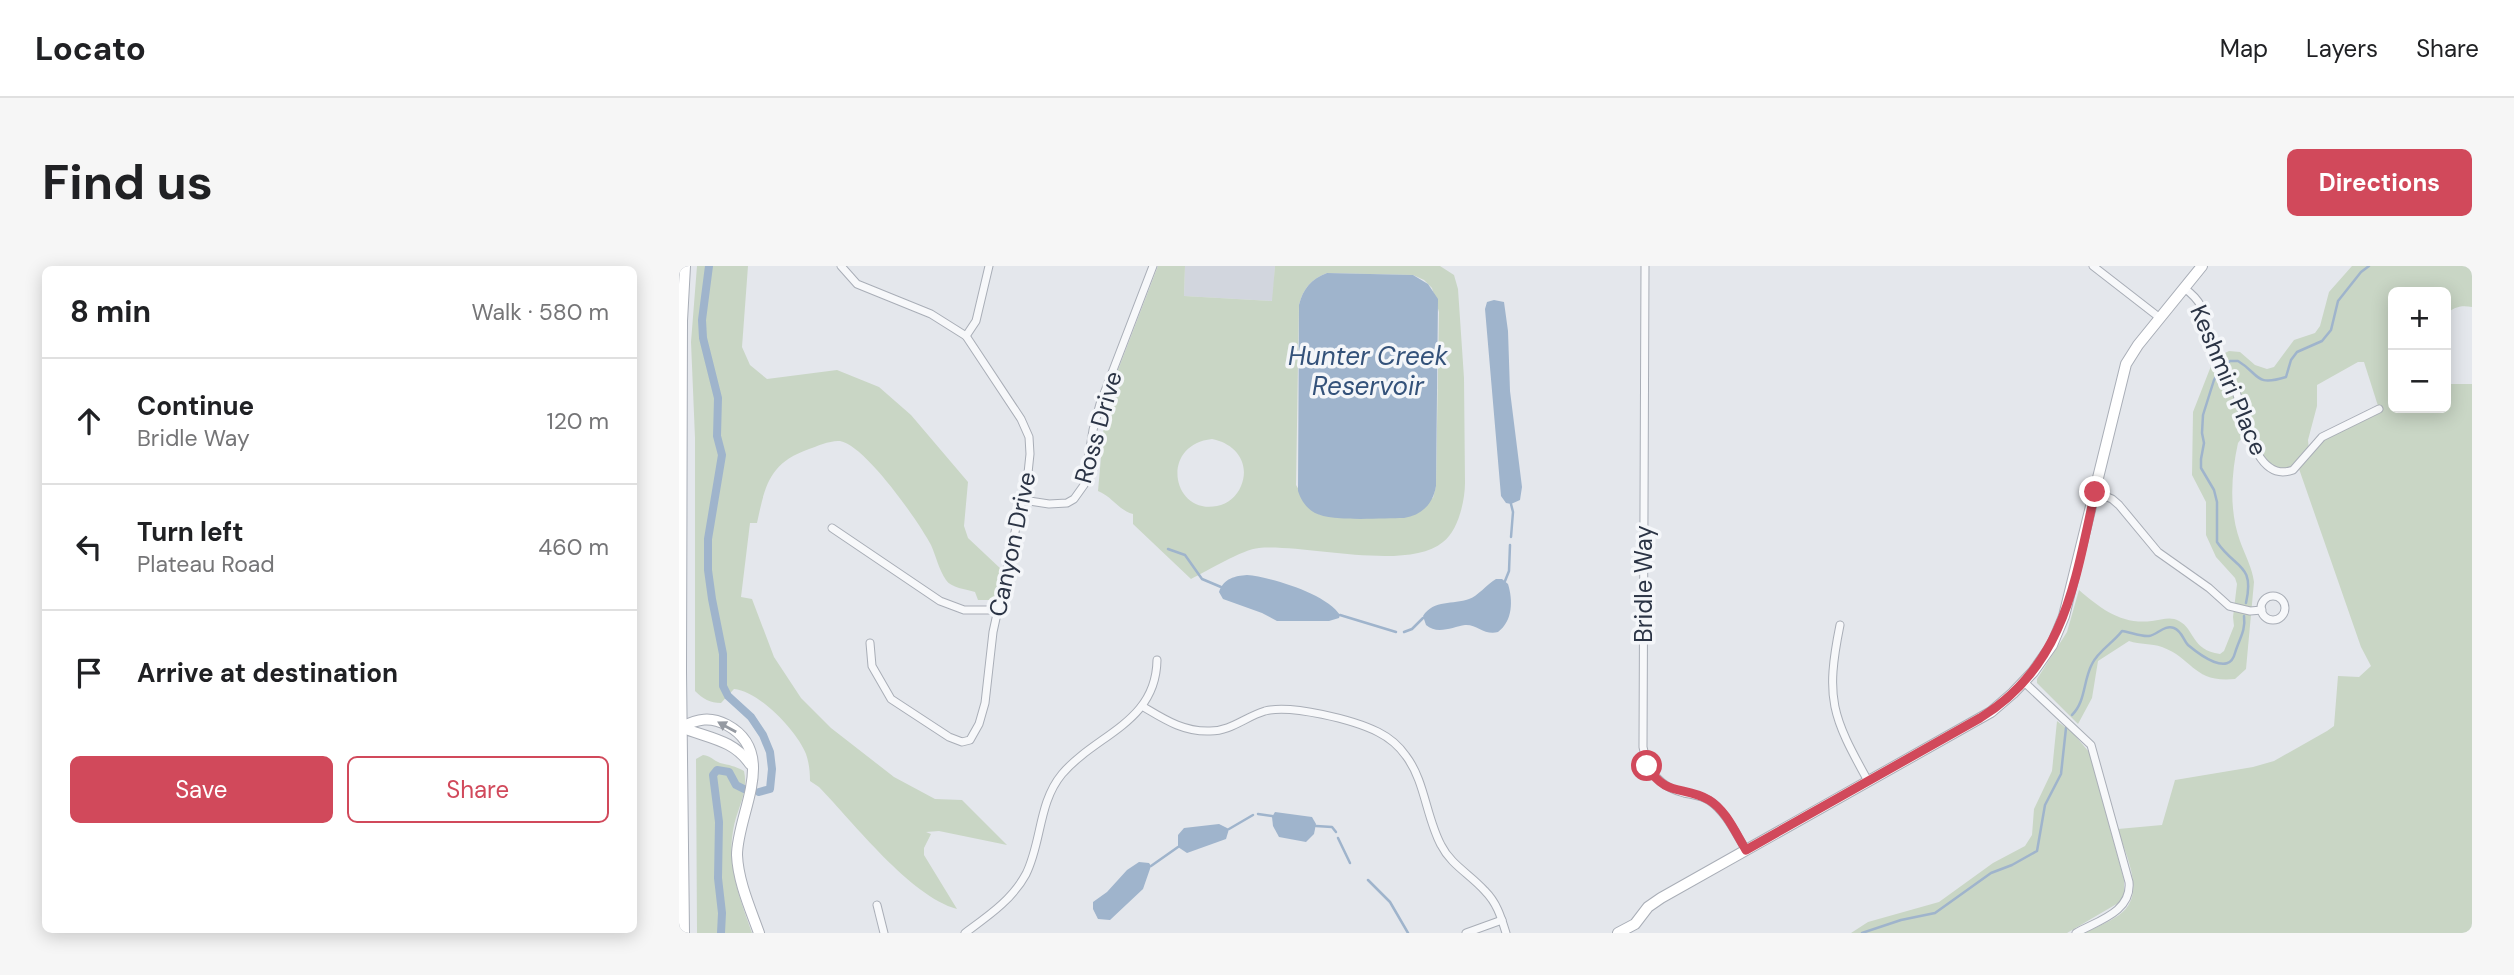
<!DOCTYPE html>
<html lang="en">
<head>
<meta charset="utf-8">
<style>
	:root { --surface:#fff; --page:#f6f6f6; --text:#202124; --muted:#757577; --line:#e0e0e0; --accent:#d1495b }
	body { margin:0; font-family:"DM Sans",sans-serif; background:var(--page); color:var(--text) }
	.controls { position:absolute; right:21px; top:21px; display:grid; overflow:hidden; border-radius:10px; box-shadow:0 4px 18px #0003 }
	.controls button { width:63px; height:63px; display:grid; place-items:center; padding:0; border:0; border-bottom:2px solid var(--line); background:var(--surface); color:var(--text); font:35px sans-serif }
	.stop { position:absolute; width:21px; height:21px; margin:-16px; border:5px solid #d1495b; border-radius:50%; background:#fff }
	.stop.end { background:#d1495b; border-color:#fff; box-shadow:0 2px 7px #0008 }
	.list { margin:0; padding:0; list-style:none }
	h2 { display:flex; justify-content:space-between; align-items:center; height:91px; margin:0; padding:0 28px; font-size:30px }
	h2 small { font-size:23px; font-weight:400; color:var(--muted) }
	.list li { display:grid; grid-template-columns:46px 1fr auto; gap:21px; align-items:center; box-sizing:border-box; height:126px; padding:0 28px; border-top:2px solid var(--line) }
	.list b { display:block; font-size:26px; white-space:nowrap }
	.list p { margin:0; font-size:23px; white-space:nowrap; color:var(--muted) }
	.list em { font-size:23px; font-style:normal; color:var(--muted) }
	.actions { display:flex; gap:14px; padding:21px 28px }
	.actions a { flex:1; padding:16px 0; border:2px solid var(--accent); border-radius:10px; text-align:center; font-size:24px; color:var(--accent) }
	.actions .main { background:var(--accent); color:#fff }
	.icon { flex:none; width:38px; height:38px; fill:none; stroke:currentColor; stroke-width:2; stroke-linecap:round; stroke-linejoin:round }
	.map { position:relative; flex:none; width:1793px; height:667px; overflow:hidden; border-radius:10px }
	header { display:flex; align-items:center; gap:42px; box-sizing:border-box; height:98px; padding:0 35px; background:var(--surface); border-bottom:2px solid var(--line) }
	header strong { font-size:33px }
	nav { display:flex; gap:38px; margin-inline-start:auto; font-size:24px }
	.intro { display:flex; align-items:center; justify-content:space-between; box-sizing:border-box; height:168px; padding:0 42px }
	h1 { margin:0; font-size:49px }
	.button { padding:18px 32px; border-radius:10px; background:var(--accent); color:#fff; font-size:24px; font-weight:700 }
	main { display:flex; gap:42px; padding:0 42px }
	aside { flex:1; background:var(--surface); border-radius:10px; box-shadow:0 4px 18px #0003 }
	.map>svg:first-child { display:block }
	.built { fill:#d2d6de }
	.green { fill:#c9d6c5; fill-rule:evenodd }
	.water { fill:#9fb4cc }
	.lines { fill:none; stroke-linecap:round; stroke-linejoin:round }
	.stream { stroke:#9fb4cc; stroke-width:2.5 }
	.canal { stroke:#9fb4cc; stroke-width:8 }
	.street-casing { stroke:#a9aeb7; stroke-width:9 }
	.secondary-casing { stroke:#a9aeb7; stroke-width:12 }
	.street { stroke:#f7f8fa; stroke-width:7 }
	.secondary { stroke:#fff; stroke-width:10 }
	.oneway { fill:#959aa2 }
	.route { stroke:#d1495b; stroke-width:9 }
	.labels { text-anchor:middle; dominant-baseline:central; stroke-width:7; stroke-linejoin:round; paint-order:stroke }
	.street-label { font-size:24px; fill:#2b3445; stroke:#f4f6f9 }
	.water-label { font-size:26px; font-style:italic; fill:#34527a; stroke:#f4f6f9 }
</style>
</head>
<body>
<header>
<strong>Locato</strong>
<nav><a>Map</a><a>Layers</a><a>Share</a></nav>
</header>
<div class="intro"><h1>Find us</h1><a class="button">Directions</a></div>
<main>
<aside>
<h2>8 min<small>Walk · 580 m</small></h2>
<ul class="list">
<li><svg class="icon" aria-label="ahead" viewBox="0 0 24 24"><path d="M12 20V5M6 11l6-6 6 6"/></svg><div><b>Continue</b><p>Bridle Way</p></div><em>120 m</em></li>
<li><svg class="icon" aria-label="left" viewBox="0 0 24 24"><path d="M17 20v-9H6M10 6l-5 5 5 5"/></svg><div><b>Turn left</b><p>Plateau Road</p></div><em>460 m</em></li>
<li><svg class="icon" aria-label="arrive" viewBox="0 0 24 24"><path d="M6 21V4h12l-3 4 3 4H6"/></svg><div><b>Arrive at destination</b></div></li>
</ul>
<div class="actions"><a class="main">Save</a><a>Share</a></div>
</aside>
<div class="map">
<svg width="1793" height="667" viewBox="0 0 1793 667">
	<rect width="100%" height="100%" fill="#e4e7ec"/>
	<polygon class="built" points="506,0 596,0 594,35 505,30"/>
	<g class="green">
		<path d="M18 0H69L63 81 71 99 88 113 158 104 200 121 232 149 289 216 285 260 289 272 323 304 315 334H299L296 326C287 323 272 322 267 314 260 304 257 290 252 279 240 256 186 179 161 175 152 174 138 180 130 183 90 197 86 220 78 257H71L62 331 73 333 95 391 122 432 152 462 215 511 256 533 283 534 328 579 260 565 247 566 252 568 245 582V589L278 643C231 630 175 557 140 521L131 515C131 505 130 497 127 488 118 465 80 425 55 423L42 437C31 437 24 433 16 425V172L12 76Z"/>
		<path d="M479 0H506L505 30 593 35 596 0H761L775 9 779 23 785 112 786 217C786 235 779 265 764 276 728 306 627 278 580 282 564 283 528 305 512 313L454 258V248C439 244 434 231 419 225L427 135ZM648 7 734 9 745 14 753 22 760 46 757 220 754 232 642 249 632 244 617 219 620 39C624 23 632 13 648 7ZM533 173C555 177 572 196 562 220 558 230 549 238 538 240 493 249 480 179 533 173Z"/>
		<path d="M1673 0H1793V41C1782 39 1774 41 1767 49V26H1714V142H1767V118H1793V667H1406C1417 661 1430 656 1440 649 1469 628 1446 590 1439 563L1483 559 1496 514 1574 501 1595 495 1648 465 1655 460 1659 410 1680 411 1692 400 1682 381 1619 200 1614 204 1589 200 1571 170 1562 173 1559 177C1552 208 1550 245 1561 275 1566 289 1573 301 1575 316L1567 403 1556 413C1514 417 1515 393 1483 381 1472 377 1461 379 1450 375L1419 395 1413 432 1399 458 1358 417V413L1388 366 1400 324C1422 343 1443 359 1473 355 1483 354 1491 350 1500 355 1516 363 1512 384 1541 388L1545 385 1555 360 1554 351 1558 318 1556 312 1537 291 1527 269V236L1513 209 1514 146 1532 100 1542 89 1550 85 1561 86 1576 99 1588 103 1595 101 1615 74 1636 67 1641 60 1650 26ZM1679 96H1685L1700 143 1638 174 1630 184 1629 174 1638 140V119Z"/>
		<polygon points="1378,455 1394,467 1410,486 1445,614 1445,629 1441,636 1388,667 1172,667 1189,656 1260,636 1314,597 1346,580 1353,569 1355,543 1373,505"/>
		<path d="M24 489C32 490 34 494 41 497 50 499 56 500 65 505 70 527 57 544 54 565 48 601 61 633 73 667H18L17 493Z"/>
	</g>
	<g class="water">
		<path d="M648 7 734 9 749 18 759 33 757 220C754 238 743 249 725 252 703 252 653 256 636 247 627 242 622 234 619 225L620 39C624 23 632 13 648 7Z"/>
		<polygon points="815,34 825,36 829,65 831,125 843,221 841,234 832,238 827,237 822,230 806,43 808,36"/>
		<path d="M568 309C592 311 648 328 661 349L660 352 650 355H598L583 347 544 333 540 326C545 312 556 310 568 309Z"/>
		<path d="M817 313H823L829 318C834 334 834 355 819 366 806 370 798 358 786 359 774 361 758 369 747 359L744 350C755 333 774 339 790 333 798 331 808 318 817 313Z"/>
		<polygon points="596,546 633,551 637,558 635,568 627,576 600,571 594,560 593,551"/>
		<polygon points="540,558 550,563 547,573 508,587 499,581 499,569 505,562"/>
		<polygon points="460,596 470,597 472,600 464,623 431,654 419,653 414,643 414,636 428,626 448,604"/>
	</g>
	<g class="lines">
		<g class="stream">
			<path d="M1546 99 1551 95H1559C1581 108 1575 121 1607 111L1612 94 1618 86 1643 75 1652 64 1659 35 1682 6 1690 0"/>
			<path d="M1541 103 1535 114 1524 149 1523 167 1525 177 1522 193V202L1535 224 1538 236V276C1556 303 1576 297 1567 337"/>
			<polyline points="832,271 834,246 832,238"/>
			<polyline points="489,283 506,289 523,313 542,321"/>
			<polyline points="826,315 830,305 831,279"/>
			<polyline points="661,349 717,366"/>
			<polyline points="725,366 733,363 744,352"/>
			<path d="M1393 449C1407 435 1404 415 1413 398 1419 385 1434 377 1443 365 1451 366 1462 371 1470 370 1478 369 1486 358 1495 362 1503 365 1504 374 1509 379 1521 389 1550 411 1556 387 1560 373 1567 365 1565 350"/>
			<polyline points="579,548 593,550"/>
			<polyline points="637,560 653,561 657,566"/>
			<polyline points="550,563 574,549"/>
			<polyline points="659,572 671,597"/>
			<polyline points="472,600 499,581"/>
			<polyline points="689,614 711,636 729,667"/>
			<polyline points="1183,667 1222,654 1256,647 1312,607 1333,599 1358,585 1366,539 1382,508 1387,462"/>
		</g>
		<g class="canal">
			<polyline points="30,0 23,54 24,72 39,132 38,170 43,189 29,273 29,304 33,333 44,388 44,420 49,430 72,451 84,469 91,486 93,503 91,523 80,526"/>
			<polyline points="42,667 43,647 39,612 40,556 34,509 38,504 50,506 57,519 65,523"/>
		</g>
		<g class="street-casing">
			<g id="street">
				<polyline points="162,0 178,18 252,48 287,70 342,153 350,171 351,188 349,207 314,366 306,437 300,458 291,474 283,476 270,471 212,433 193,400 191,377"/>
				<path d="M966 0 964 481C968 505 981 521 1005 527 1014 529 1024 530 1031 535 1047 546 1057 568 1067 584"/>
				<polyline points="1414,0 1481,52"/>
				<path d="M1505 22C1533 42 1522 56 1532 83 1537 97 1549 107 1555 120 1565 144 1574 219 1614 204L1643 171 1700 143"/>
				<polyline points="287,70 297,55 310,0"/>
				<polyline points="1416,226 1433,233 1440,239 1479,286 1530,322 1550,340 1571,345 1583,344"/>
				<polyline points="344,234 370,238 388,237 395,233 405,219 414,164 421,138 474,0"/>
				<polyline points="153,262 261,335 285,344 319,344"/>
				<circle cx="1594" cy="342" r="12"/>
				<path d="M1161 359C1146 433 1153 450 1189 515"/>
				<path d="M1345 416 1412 479 1450 616C1453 646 1418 655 1397 667"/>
				<path d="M463 440C485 453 504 466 531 465 552 465 566 451 586 445 612 438 675 454 699 466 711 472 720 480 727 490 746 515 747 551 762 579 772 599 791 608 806 625 818 637 822 651 827 667"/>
				<polyline points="198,639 205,667"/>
				<path d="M286 667C309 650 333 634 347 608 363 576 359 537 383 508 417 468 477 457 478 394"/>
				<polyline points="787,667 823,654"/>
			</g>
		</g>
		<g class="secondary-casing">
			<g id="secondary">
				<path d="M2 461C19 453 31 450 48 459 100 487 58 548 58 589 59 615 71 642 80 667"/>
				<path d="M2 461C28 472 54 473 71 498"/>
				<polyline points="5,667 2,405 3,55 6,0"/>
				<polyline points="939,667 956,658 969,641 982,632 1312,446 1334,427 1354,406 1373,379 1385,350 1447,98 1459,79 1523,0"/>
			</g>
		</g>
		<use href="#street" class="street"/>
		<use href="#secondary" class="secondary"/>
	</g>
	<defs><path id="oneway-solid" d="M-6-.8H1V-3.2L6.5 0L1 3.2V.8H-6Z" transform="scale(1.75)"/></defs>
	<use class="oneway" href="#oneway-solid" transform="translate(48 461) rotate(-151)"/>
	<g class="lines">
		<path class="route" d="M968 500C987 532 1005 519 1030 534 1047 544 1057 568 1067 584L1301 452C1386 400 1396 315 1416 226"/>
	</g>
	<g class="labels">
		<g class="street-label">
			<text transform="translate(1550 114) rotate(67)">Keshmiri Place</text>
			<text transform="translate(419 161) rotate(-74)">Ross Drive</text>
			<text transform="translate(333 278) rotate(-78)">Canyon Drive</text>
			<text transform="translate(964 318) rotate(-90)">Bridle Way</text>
		</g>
		<g class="water-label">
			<text x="689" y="90">Hunter Creek<tspan x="689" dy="30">Reservoir</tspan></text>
		</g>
	</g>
</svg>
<div class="controls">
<button>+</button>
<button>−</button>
</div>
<div class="stop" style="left:968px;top:500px"></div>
<div class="stop end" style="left:1416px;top:226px"></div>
</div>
</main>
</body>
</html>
